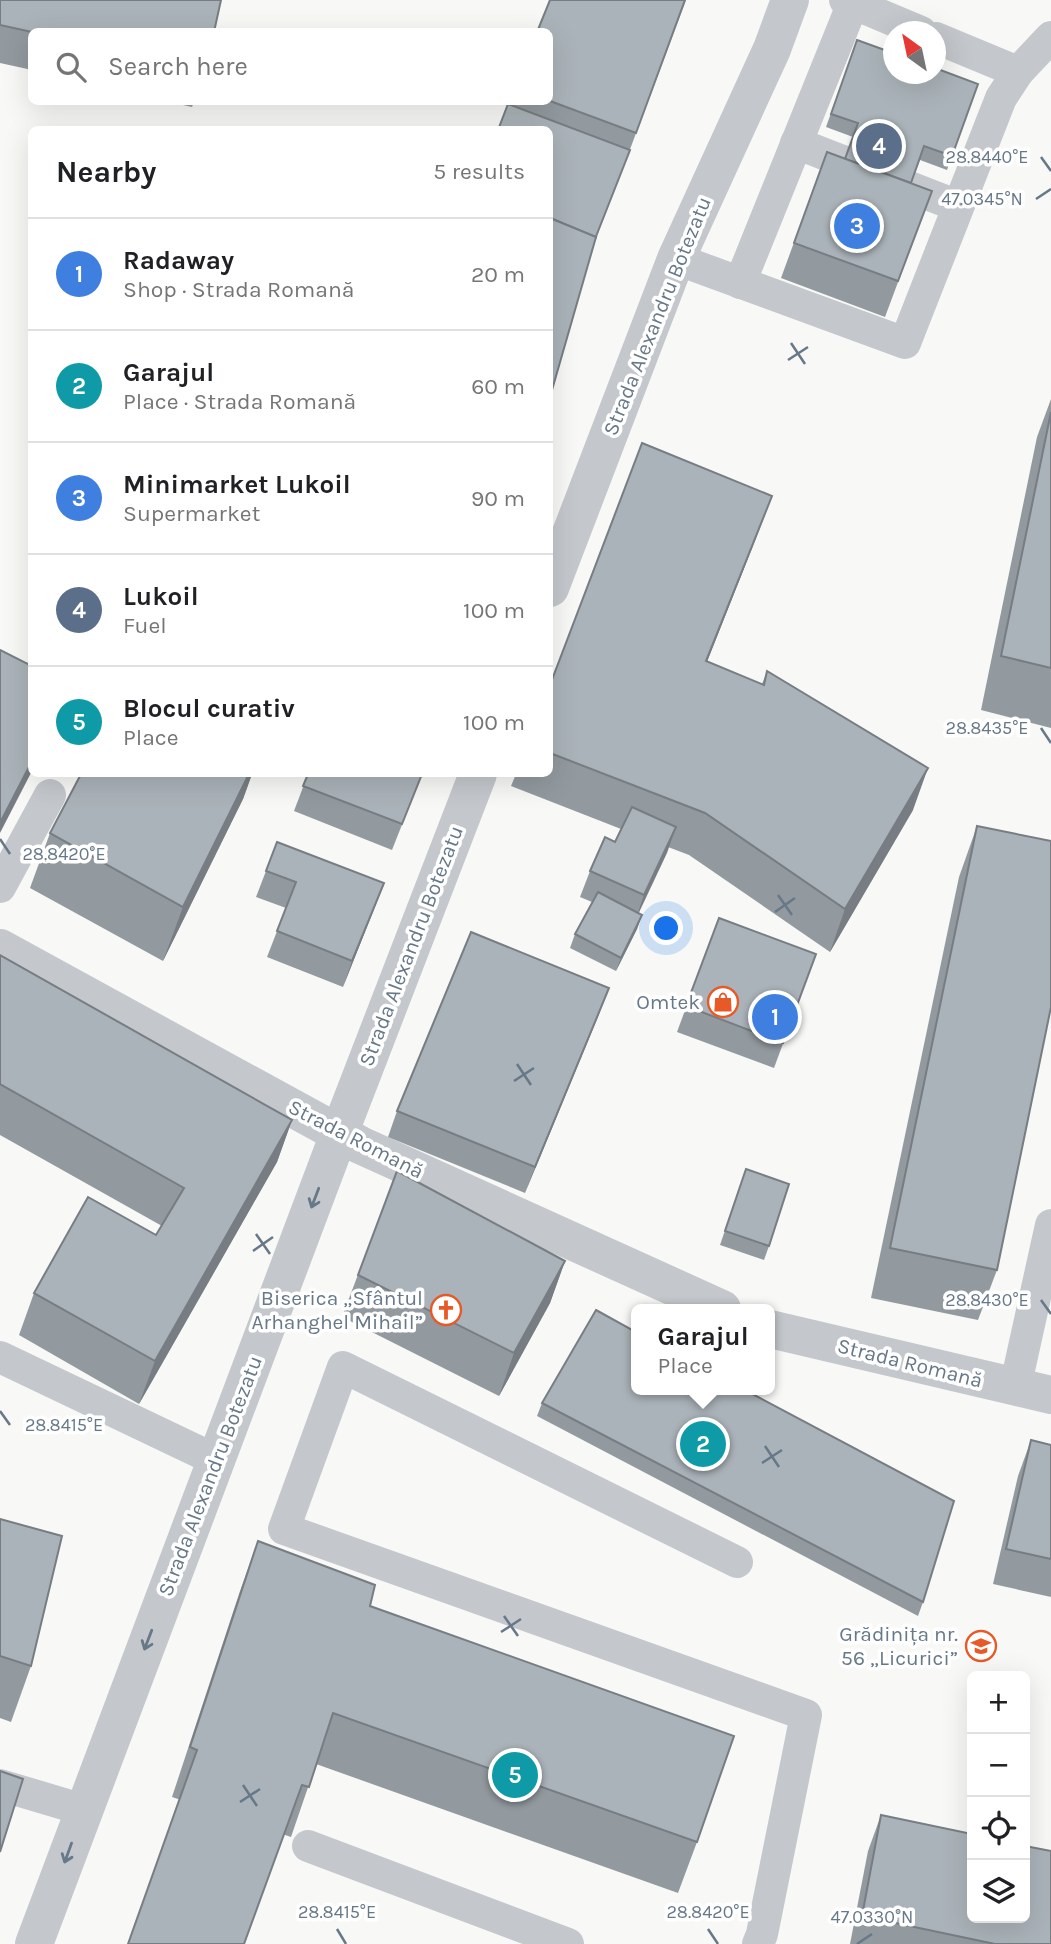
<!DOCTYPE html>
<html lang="en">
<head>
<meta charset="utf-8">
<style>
	:root { --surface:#fff; --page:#f2f2f2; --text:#202124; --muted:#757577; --line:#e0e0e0; --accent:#db2777 }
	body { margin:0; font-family:Karla,sans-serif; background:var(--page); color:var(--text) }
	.controls { position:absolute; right:21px; bottom:21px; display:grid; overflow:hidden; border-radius:10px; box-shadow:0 7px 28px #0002 }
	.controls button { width:63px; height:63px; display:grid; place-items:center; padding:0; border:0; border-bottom:2px solid var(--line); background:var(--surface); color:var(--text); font:35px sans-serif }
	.compass { position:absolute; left:883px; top:21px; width:63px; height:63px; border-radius:50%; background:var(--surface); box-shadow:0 7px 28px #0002; rotate:327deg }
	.you { position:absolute; left:667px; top:929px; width:24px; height:24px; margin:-18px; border:5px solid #fff; border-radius:50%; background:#1a73e8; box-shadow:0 0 0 10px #1a73e833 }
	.badge { display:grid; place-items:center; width:46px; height:46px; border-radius:50%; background:var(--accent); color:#fff; font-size:23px; font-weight:700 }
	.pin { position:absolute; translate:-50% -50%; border:4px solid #fff; box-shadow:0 2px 7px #0006 }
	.popup { position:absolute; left:631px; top:1304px; width:144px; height:91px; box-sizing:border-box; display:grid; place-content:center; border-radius:10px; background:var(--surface); filter:drop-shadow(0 2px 5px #0005); font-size:23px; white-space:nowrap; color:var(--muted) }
	.popup b { font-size:26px; color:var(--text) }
	.popup::after { content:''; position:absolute; left:50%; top:100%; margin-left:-14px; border:14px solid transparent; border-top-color:var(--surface) }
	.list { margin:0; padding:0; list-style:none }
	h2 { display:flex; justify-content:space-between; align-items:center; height:91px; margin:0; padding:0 28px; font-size:30px }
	h2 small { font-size:23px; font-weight:400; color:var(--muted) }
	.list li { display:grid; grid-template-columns:46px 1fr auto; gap:21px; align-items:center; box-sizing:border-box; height:112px; padding:0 28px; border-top:2px solid var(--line) }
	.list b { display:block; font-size:26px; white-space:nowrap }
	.list p { margin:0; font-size:23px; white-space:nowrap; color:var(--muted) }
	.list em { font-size:23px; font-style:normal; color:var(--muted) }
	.icon { flex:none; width:38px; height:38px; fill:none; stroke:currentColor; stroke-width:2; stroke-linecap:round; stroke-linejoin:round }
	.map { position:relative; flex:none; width:1051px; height:1944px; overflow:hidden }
	.search { position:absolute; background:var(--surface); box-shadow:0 7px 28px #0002; left:28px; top:28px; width:525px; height:77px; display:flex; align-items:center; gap:18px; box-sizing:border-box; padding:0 24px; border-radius:10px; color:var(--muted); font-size:26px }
	.panel { position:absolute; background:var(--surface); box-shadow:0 7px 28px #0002; left:28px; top:126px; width:525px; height:651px; border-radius:10px }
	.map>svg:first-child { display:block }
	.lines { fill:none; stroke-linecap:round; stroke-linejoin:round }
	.service { stroke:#c4c8cc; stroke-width:32 }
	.minor { stroke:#c4c8cc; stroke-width:38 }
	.wall { fill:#929a9f }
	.shaded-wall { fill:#777d82 }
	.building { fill:#aab3b9; stroke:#777d82; stroke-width:2 }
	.oneway { stroke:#677888 }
	.ticks { fill:none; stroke:#677888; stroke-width:2.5 }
	.labels { text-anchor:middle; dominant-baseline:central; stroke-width:7; stroke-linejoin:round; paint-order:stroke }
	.street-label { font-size:21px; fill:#677888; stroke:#fff }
	.poi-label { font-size:21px; fill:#677888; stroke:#fff; text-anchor:end }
	.ticks-label { font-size:18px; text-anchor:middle; fill:#677888; stroke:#fff; stroke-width:7; stroke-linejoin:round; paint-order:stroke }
</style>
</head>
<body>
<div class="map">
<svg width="1051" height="1944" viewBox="0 0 1051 1944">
	<rect width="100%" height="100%" fill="#f8f9f6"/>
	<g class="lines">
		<g class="service">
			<polyline points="845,0 921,32"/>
			<polyline points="936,38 1018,72"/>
			<polyline points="796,143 958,206"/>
			<polyline points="676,259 905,343 1001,98 1018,72 1051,37"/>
			<polyline points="740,283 853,3"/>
			<polyline points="0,887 50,795"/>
			<polyline points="0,1357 216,1460"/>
			<polyline points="1015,1388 1051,1225"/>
			<polyline points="737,1562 343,1367 284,1529 806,1715 762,1934 758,1944"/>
			<polyline points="0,1785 84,1810"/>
			<polyline points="308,1846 568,1944"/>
		</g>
		<g class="minor">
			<polyline points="550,588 676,259 772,49 790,0"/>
			<polyline points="0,948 360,1145 722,1309"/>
			<polyline points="770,1329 1051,1395"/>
			<polyline points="34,1944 339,1134 478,774"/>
		</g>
	</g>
	<g class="wall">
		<polygon points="0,0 32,32 32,70 0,63"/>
		<polygon points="686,0 620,176 593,246 498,130 508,102 550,102 550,32"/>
		<polygon points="857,40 978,84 947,170 920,160 911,183 932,191 885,317 781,278 827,152 845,159 853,137 826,127"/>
		<polygon points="170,102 194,102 192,107"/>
		<polygon points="1051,399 1051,728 981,710 1037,437"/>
		<polygon points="756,538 707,662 762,684 767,671 913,810 830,952 689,855 668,847 638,913 642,915 637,929 616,971 570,948 575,934 592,902 580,897 590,871 615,842 621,829 511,786 516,774 550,774 550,685"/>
		<polygon points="81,774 252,774 243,799 163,961 30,888 50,833"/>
		<polygon points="308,774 422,774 392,850 294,811"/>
		<polygon points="977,826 997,1270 978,1320 871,1298 959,877"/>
		<polygon points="266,871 374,909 343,987 267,957 286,908 256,897"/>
		<polygon points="719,918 816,954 774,1068 677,1032"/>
		<polygon points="0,955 292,1120 277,1162 139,1404 19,1335 34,1293 156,1235 162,1226 0,1135"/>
		<polygon points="599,1014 525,1193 388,1137 397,1111"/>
		<polygon points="746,1169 769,1246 764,1260 720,1245"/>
		<polygon points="397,1171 565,1261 550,1303 499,1396 342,1317"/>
		<polygon points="542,1403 923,1602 918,1616 537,1416"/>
		<polygon points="1031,1440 1051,1445 1051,1597 993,1584 1018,1476"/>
		<polygon points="0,1519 31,1666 11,1722 0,1718"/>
		<polygon points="258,1541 370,1606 697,1842 678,1893 316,1764 291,1837 172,1797 240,1591"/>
		<polygon points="881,1815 1051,1944 850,1944 868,1851"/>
	</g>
	<g class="shaded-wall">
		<polygon points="772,496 756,538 690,704 706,661"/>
		<polygon points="32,761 32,771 0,833 0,823"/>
		<polygon points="928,768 913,810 830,952 845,909"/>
		<polygon points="249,774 252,774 243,799 163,961 183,907"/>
		<polygon points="676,827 667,853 635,921 644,895"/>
		<polygon points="384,883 374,909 343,987 352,961"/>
		<polygon points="642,915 637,929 616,971 621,958"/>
		<polygon points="609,988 599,1014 525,1193 535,1167"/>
		<polygon points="292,1120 277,1162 139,1404 155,1361"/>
		<polygon points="565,1261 550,1303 499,1396 514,1353"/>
	</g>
	<g class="building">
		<polygon points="0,0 221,0 214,32 32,32 0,25"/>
		<polygon points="550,0 685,0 636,133 550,101 550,32 537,32"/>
		<polygon points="857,40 893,53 893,74 935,74 935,68 978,84 952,156 924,146 911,183 845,159 858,123 831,114"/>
		<polygon points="508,104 630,150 595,239 596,237 550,218 550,130 498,130"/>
		<polygon points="827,152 932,191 898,281 794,243"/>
		<polygon points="550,218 596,237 550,397"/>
		<polygon points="1051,412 1051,668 1001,656"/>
		<polygon points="642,443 772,496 706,661 764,685 767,671 928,768 845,909 705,813 550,753 550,685"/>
		<polygon points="0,650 32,666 32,761 0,823"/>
		<polygon points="81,774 249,774 183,907 50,833"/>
		<polygon points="308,774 422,774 402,824 303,786"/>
		<polygon points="632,807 676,827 644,895 590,871 605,837 615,842"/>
		<polygon points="977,826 1051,841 1051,1007 997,1270 890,1248"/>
		<polygon points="277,842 384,883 352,961 277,931 296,882 266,871"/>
		<polygon points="598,892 642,915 621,958 575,934"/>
		<polygon points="719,918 816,954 783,1043 686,1006"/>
		<polygon points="471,932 609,988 535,1167 397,1111"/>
		<polygon points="0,955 292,1120 155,1361 34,1293 88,1197 156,1235 184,1188 0,1084"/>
		<polygon points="746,1169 789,1184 769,1246 725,1231"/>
		<polygon points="397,1171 565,1261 514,1353 358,1275"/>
		<polygon points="596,1310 636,1332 636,1390 745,1390 954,1501 923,1602 542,1403"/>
		<polygon points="1031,1440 1051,1445 1051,1559 1006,1549"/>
		<polygon points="0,1519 62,1536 31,1666 0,1656"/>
		<polygon points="258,1541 375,1585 370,1606 734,1736 697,1842 333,1713 309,1787 302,1785 244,1944 128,1944 197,1750 190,1747"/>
		<polygon points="0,1771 23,1779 0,1852"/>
		<polygon points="881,1815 972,1834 972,1918 1025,1918 1025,1846 1051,1851 1051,1944 995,1944 862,1916"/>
	</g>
	<defs><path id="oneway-shaft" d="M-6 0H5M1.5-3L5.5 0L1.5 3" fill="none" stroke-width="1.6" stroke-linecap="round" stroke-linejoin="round" transform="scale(1.75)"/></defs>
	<g class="oneway">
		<use href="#oneway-shaft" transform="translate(315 1198) rotate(111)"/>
		<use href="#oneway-shaft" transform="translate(148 1640) rotate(111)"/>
		<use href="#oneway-shaft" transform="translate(68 1853) rotate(110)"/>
	</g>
	<path class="ticks" d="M1041 157 1051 171M1036 199 1051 189M791 343 805 364M788 360 808 347M1041 728 1051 743M0 839 10 854M778 895 792 915M775 912 795 898M517 1064 531 1085M514 1081 534 1068M256 1234 270 1254M253 1251 273 1237M1041 1300 1051 1314M0 1411 10 1425M765 1446 779 1467M762 1463 782 1450M504 1616 518 1636M501 1632 521 1619M243 1785 257 1806M240 1802 260 1789M337 1929 346 1944M708 1929 718 1944M857 1944 872 1934"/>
	<defs>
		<g id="shop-ring" transform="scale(1.575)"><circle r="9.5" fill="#fff" stroke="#e75a28" stroke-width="1.5"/><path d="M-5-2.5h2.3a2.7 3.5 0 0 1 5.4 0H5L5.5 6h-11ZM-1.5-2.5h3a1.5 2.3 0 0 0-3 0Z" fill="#e75a28"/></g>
		<g id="church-ring" transform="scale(1.575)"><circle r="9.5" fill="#fff" stroke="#e75a28" stroke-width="1.5"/><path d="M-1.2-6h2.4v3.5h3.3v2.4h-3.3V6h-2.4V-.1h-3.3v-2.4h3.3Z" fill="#e75a28"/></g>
		<g id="school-ring" transform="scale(1.575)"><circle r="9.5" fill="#fff" stroke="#e75a28" stroke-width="1.5"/><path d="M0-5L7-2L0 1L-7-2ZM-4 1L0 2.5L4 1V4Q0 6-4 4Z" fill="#e75a28"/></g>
	</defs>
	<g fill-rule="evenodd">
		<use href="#shop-ring" x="723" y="1002"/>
		<use href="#church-ring" x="446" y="1310"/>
		<use href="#school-ring" x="981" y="1646"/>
	</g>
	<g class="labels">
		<g class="street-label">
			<text transform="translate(657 316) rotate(-68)">Strada Alexandru Botezatu</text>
			<text transform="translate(411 946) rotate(-69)">Strada Alexandru Botezatu</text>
			<text transform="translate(356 1139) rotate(27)">Strada Romană</text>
			<text transform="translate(910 1363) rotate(14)">Strada Romană</text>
			<text transform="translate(210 1476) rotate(-69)">Strada Alexandru Botezatu</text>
		</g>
		<g class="poi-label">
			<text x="700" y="1002">Omtek</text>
			<text x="423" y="1298">Biserica „Sfântul<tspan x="423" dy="24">Arhanghel Mihail”</tspan></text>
			<text x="958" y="1634">Grădinița nr.<tspan x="958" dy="24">56 „Licurici”</tspan></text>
		</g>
	</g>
	<g class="ticks-label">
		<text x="987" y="163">28.8440°E</text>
		<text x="982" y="205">47.0345°N</text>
		<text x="987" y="734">28.8435°E</text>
		<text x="64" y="860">28.8420°E</text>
		<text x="987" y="1306">28.8430°E</text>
		<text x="64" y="1431">28.8415°E</text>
		<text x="337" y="1918">28.8415°E</text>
		<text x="708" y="1918">28.8420°E</text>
		<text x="872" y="1923">47.0330°N</text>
	</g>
</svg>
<div class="controls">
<button>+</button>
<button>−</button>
<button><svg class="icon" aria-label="locate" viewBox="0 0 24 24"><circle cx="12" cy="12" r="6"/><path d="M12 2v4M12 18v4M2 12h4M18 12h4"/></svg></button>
<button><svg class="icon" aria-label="layers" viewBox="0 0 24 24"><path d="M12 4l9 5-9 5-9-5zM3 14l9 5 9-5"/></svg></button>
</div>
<svg class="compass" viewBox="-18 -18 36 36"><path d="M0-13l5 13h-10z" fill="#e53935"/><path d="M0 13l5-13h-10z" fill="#757577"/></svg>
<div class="you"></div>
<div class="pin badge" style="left:775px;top:1017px;background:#3f7fe0">1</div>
<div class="pin badge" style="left:703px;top:1444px;background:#0f9aa8">2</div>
<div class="popup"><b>Garajul</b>Place</div>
<div class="pin badge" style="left:857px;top:226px;background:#3f7fe0">3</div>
<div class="pin badge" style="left:879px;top:146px;background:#5c6f8a">4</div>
<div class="pin badge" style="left:515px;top:1775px;background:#0f9aa8">5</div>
<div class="search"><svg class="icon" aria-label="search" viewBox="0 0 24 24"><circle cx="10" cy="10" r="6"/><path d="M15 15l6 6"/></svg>Search here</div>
<section class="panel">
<h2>Nearby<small>5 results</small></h2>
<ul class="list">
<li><span class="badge" style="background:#3f7fe0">1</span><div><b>Radaway</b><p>Shop · Strada Romană</p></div><em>20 m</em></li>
<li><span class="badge" style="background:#0f9aa8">2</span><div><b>Garajul</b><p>Place · Strada Romană</p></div><em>60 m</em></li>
<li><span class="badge" style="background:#3f7fe0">3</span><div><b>Minimarket Lukoil</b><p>Supermarket</p></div><em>90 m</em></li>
<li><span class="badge" style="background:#5c6f8a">4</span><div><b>Lukoil</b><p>Fuel</p></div><em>100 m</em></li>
<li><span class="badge" style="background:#0f9aa8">5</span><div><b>Blocul curativ</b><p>Place</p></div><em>100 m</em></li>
</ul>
</section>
</div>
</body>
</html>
